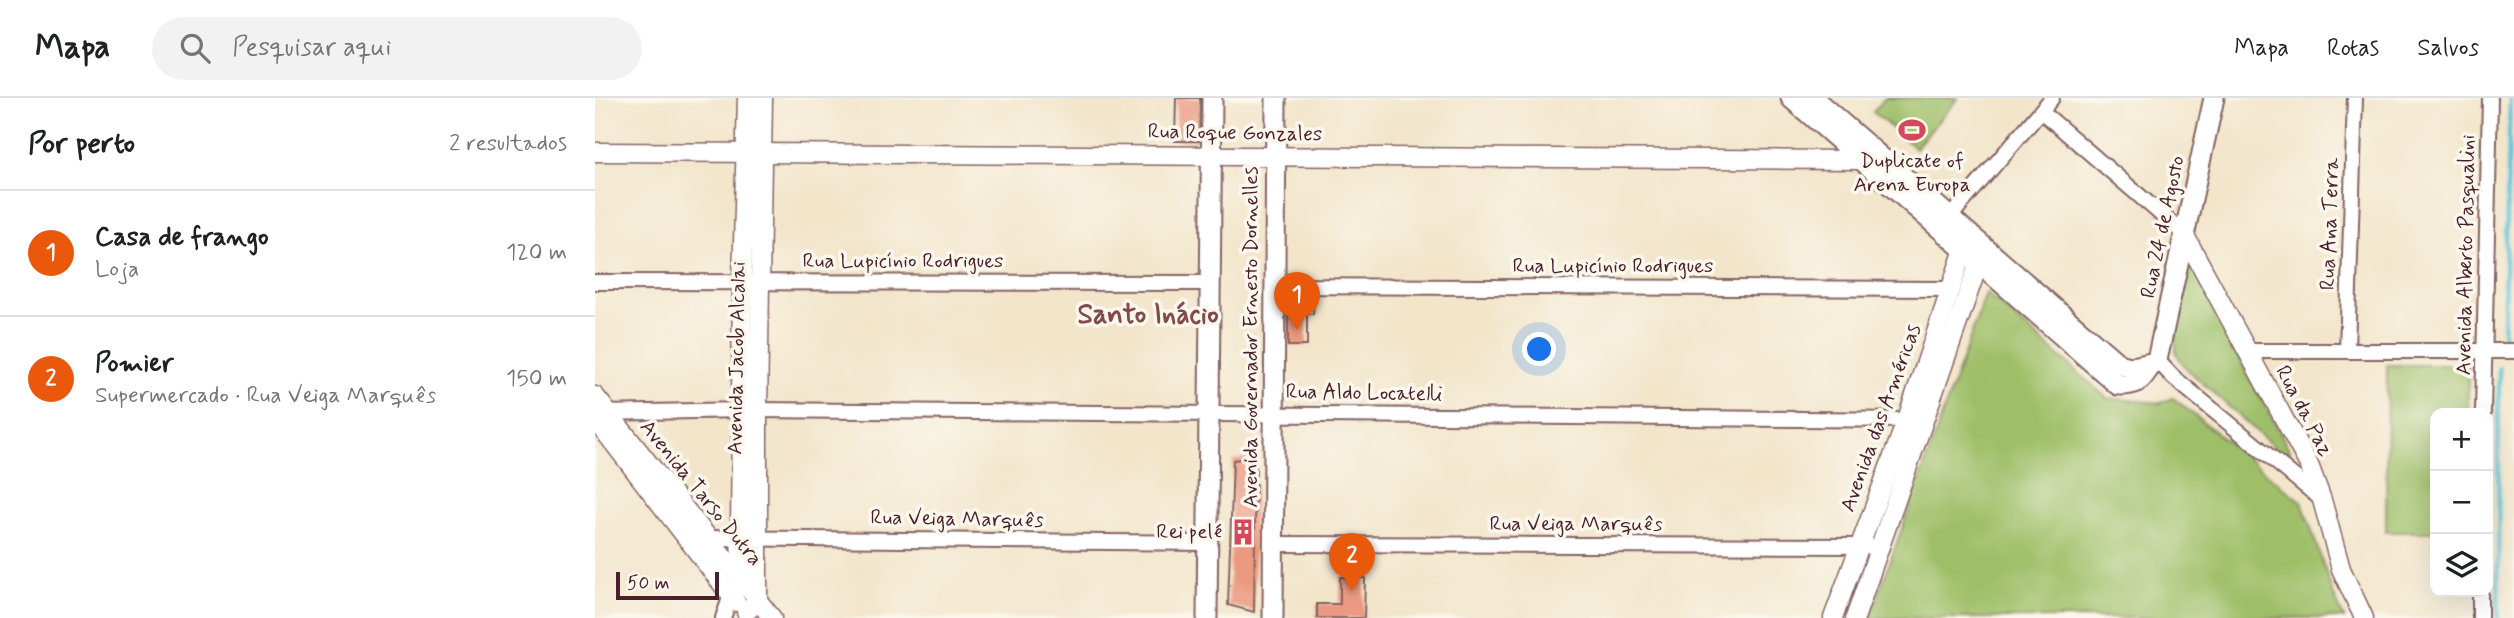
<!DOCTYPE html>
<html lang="pt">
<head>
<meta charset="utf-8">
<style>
	:root { --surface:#fff; --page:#f2f2f2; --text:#202124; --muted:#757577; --line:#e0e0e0; --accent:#ea580c }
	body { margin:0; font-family:Mynerve,sans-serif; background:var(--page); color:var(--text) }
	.controls { position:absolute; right:21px; bottom:21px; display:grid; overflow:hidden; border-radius:14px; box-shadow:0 7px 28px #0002 }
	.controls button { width:63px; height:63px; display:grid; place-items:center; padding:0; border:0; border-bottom:2px solid var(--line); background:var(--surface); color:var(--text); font:35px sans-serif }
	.scale { position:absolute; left:21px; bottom:18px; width:103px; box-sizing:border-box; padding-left:7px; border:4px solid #4a1f2b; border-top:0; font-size:19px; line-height:24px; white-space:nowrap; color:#4a1f2b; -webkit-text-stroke:5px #fbf7ec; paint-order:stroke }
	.you { position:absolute; left:945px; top:252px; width:24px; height:24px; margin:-18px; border:5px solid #fff; border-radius:50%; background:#1a73e8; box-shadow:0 0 0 10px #1a73e833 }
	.badge { display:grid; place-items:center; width:46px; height:46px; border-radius:50%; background:var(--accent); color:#fff; font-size:23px; font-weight:700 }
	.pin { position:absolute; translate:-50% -58px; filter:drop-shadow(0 2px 4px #0008) }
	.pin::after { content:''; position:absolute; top:37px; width:24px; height:21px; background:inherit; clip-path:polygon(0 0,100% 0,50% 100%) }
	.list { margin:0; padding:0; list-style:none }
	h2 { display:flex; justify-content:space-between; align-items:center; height:91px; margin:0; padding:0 28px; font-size:30px }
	h2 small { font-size:23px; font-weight:400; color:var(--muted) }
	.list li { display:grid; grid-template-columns:46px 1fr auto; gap:21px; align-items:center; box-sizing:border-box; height:126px; padding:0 28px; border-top:2px solid var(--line) }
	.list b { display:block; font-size:26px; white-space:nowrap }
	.list p { margin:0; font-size:23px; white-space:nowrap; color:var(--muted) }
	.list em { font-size:23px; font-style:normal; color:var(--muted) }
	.icon { flex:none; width:38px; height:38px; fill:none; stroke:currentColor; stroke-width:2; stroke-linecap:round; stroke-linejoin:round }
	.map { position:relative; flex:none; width:1919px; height:520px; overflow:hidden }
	header { display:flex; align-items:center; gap:42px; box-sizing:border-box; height:98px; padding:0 35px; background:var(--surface); border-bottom:2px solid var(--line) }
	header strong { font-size:33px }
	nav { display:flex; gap:38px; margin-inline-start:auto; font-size:24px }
	.search { width:490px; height:63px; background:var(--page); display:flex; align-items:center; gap:18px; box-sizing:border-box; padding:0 24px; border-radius:38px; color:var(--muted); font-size:26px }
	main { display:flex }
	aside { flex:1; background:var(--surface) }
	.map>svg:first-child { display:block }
	.green { fill:#9ebf68; stroke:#746f4a; stroke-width:2 }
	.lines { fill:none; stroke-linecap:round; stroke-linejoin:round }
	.stream { stroke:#5ec4dc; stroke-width:4.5 }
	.building { fill:#eb9980 }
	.minor-casing { stroke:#856463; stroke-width:18 }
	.tertiary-casing { stroke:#856463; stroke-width:21 }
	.secondary-casing { stroke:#856463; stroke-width:23 }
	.minor { stroke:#fff; stroke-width:14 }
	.tertiary { stroke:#fff; stroke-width:18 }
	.secondary { stroke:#fff; stroke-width:19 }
	.labels { text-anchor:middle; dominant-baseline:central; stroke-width:7; stroke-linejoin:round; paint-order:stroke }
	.street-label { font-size:21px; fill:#4a1f2b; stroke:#fbf7ec }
	.poi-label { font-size:21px; fill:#4a1f2b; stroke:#fbf7ec }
	.district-label { font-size:28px; font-weight:bold; fill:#824a49; stroke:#fbf7ec }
</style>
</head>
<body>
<header>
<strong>Mapa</strong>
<div class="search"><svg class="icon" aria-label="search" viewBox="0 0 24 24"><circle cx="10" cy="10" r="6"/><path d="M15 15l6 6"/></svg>Pesquisar aqui</div>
<nav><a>Mapa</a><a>Rotas</a><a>Salvos</a></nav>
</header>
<main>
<aside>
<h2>Por perto<small>2 resultados</small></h2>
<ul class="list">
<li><span class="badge">1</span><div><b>Casa de frango</b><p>Loja</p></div><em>120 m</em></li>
<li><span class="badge">2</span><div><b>Pomier</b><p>Supermercado · Rua Veiga Marquês</p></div><em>150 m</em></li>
</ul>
</aside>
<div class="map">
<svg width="1919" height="520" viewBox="0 0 1919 520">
	<rect width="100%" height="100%" fill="#fbf7ec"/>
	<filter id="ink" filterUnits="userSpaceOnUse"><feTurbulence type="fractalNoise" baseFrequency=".0143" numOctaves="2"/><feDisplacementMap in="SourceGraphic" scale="14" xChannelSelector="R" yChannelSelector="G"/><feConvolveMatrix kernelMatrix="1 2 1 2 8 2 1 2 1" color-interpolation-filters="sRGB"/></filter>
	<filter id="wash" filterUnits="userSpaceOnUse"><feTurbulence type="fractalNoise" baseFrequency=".00686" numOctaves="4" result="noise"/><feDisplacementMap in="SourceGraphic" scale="28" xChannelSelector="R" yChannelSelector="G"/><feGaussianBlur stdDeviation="1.57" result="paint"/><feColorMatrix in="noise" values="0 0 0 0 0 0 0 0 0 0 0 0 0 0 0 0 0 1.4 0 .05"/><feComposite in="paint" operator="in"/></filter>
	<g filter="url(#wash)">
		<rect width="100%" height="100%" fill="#f2e5ca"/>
		<g class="green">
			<polygon points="1290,0 1363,0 1320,50 1278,14"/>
			<polygon points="1597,156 1599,167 1650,271 1695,353 1689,358 1591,270 1581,255 1580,241"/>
			<polygon points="1391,195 1512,300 1566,305 1578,300 1707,404 1738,496 1749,520 1275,520"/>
			<polygon points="1792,267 1873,267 1873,315 1840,315 1840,434 1791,434"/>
		</g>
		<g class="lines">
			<g class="stream">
				<polyline points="1908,241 1915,0"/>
				<polyline points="1903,520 1904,270"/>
			</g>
		</g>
		<g id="blocks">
			<g class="building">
				<polygon points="581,0 605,0 604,43 580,43"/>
				<polygon points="700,198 719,198 718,216 712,216 712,248 693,248 693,207 700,207"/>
				<polygon points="661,359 659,514 633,507 638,362"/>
				<polygon points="745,479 770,480 769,520 722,520 722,506 745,506"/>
			</g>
		</g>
	</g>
	<g filter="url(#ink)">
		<use href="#blocks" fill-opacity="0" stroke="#856463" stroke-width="2"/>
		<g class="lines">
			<g class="minor-casing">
				<g id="minor">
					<polyline points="1446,13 1589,136"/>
					<polyline points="1352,128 1355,119 1457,0"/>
					<polyline points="0,184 615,185"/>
					<polyline points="678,188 1357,191"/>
					<polyline points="1651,253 1919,253"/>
					<polyline points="1752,253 1760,0"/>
					<polyline points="1562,262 1578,279 1726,401"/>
					<polyline points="7,315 147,312 1320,322"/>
					<polyline points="1888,315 1895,0"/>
					<polyline points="111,440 613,445"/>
					<polyline points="678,446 1275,448"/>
					<polyline points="128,520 136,497"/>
					<polyline points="1885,520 1885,494"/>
				</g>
			</g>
			<g class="tertiary-casing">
				<g id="tertiary">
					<polyline points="0,54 1265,62 1271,55"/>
					<polyline points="1589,136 1714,367 1727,402 1746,471 1769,520"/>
					<polyline points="0,298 177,520"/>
					<polyline points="0,321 141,504"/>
					<polyline points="136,497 147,484 145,440 147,183 152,0"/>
					<polyline points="151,514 163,503 163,312 168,0"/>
					<polyline points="1238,520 1312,321 1373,139"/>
					<polyline points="1260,520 1388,153"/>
				</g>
			</g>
			<g class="secondary-casing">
				<g id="secondary">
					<path d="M1196 0 1523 287C1552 288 1546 275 1562 262L1619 0"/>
					<path d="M1218 0 1520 263C1534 273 1543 267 1557 265"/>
					<polyline points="612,520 617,0"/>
					<polyline points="678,520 681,0"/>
				</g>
			</g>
			<use href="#minor" class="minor"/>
			<use href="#tertiary" class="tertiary"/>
			<use href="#secondary" class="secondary"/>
		</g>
	</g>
	<defs>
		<g id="stadium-bare" transform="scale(2.1)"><path d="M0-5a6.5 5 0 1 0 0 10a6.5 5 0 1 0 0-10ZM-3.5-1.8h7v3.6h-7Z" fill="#d1495b" stroke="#fbf7ec" stroke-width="2.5" paint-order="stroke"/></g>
		<g id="building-bare" transform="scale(2.1)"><path d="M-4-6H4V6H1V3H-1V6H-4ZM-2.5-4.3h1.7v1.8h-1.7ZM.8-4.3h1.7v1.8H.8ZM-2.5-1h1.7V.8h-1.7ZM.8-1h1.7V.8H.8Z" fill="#d1495b" stroke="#fbf7ec" stroke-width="2.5" paint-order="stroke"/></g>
	</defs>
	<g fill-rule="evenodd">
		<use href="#stadium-bare" x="1317" y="32"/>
		<use href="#building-bare" x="648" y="434"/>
	</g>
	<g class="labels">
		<g class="street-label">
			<text transform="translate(640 35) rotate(1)">Rua Roque Gonzales</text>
			<text transform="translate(1735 126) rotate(-88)">Rua Ana Terra</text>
			<text transform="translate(1568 129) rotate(-78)">Rua 24 de Agosto</text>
			<text transform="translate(1871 157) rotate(-89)">Avenida Alberto Pasqualini</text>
			<text x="308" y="163">Rua Lupicínio Rodrigues</text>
			<text x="1018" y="168">Rua Lupicínio Rodrigues</text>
			<text transform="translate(656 239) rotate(-90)">Avenida Governador Ernesto Dornelles</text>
			<text transform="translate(142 260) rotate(-89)">Avenida Jacob Alcalai</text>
			<text transform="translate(769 295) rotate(1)">Rua Aldo Locatelli</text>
			<text transform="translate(1709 313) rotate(62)">Rua da Paz</text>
			<text transform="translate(1286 320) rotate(-70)">Avenida das Américas</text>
			<text transform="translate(106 395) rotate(51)">Avenida Tarso Dutra</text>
			<text transform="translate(362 421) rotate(1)">Rua Veiga Marquês</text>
			<text x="981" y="426">Rua Veiga Marquês</text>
		</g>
		<g class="poi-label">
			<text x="1317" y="63">Duplicate of<tspan x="1317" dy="24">Arena Europa</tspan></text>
			<text x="627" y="434" text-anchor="end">Rei pelé</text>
		</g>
		<g class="district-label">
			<text x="553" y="217">Santo Inácio</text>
		</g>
	</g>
</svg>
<div class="controls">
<button>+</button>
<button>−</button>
<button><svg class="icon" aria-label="layers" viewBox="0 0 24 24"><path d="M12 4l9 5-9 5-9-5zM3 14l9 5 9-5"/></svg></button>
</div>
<div class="scale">50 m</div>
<div class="you"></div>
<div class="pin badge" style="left:702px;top:232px">1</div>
<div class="pin badge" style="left:757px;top:493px">2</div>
</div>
</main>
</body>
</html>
